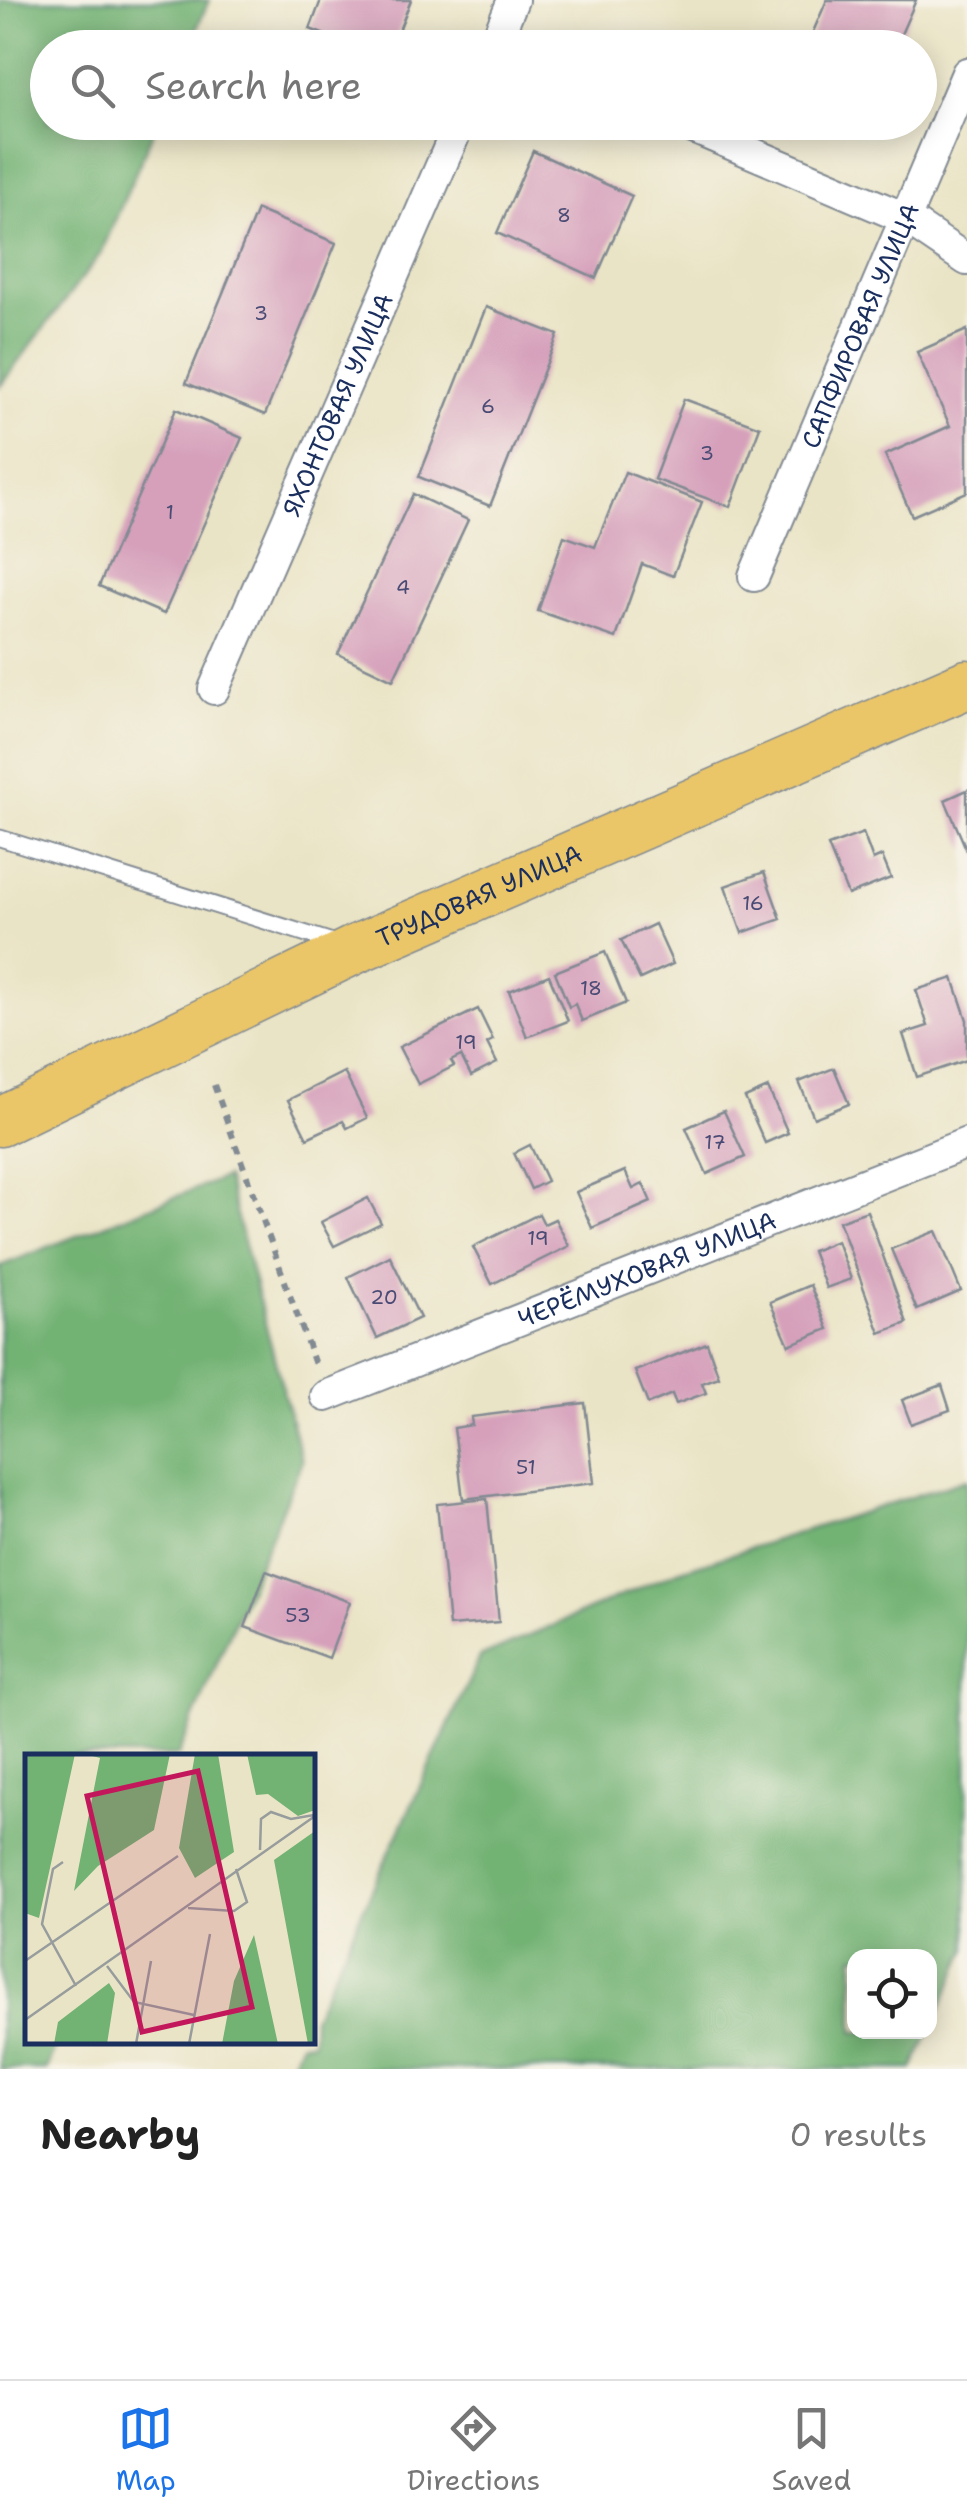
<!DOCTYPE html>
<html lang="en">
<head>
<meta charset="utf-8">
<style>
	:root { --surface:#fff; --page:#f6f6f6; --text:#222; --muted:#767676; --line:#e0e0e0; --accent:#1a73e8 }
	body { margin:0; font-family:"Shantell Sans",sans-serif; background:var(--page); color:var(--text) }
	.controls { position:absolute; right:30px; bottom:30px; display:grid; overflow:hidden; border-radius:20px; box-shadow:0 5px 25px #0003 }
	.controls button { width:90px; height:90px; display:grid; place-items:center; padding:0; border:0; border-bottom:2px solid var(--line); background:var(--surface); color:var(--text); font:50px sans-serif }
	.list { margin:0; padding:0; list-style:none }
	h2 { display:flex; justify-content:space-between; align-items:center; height:130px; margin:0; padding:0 40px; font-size:42px }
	h2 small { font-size:32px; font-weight:400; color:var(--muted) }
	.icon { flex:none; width:55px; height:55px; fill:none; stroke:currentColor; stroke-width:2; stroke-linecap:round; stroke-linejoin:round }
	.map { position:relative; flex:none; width:967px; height:2069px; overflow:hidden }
	.search { position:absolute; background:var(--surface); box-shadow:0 5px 25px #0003; left:30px; right:30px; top:30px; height:110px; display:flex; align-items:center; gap:25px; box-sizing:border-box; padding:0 35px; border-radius:55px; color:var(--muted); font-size:38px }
	.sheet { height:310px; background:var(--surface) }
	nav { display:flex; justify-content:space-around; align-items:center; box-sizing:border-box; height:140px; border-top:2px solid var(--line); background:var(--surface); font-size:28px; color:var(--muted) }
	nav a { display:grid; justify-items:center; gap:5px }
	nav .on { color:var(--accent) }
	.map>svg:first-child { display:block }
	.forest { fill:#72b273; stroke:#467068; stroke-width:2.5; fill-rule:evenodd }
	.building { fill:#d6a0bb }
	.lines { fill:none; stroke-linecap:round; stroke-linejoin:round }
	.lane-casing { stroke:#828a92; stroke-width:19 }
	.street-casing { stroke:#828a92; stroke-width:34 }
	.primary-casing { stroke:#828a92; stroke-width:51 }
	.path { stroke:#828a92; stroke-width:6; stroke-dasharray:8 8; stroke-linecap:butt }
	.lane { stroke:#fff; stroke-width:15 }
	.street { stroke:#fff; stroke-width:30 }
	.primary { stroke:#ebc669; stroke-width:48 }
	.labels { text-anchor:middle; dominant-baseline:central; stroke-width:8; stroke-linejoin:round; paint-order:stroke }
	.number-label { font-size:20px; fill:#4a4b75 }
	.street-label { font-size:25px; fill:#1b2f5e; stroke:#f7f3e8 }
	.inset-road { fill:none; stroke:#979c9c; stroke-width:2.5 }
	.view { fill:#c2185b; fill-opacity:0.15; stroke:#c2185b; stroke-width:5 }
	.inset-edge { fill:none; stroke:#1b2f5e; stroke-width:5 }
</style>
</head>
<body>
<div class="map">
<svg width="967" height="2069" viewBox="0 0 967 2069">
	<rect width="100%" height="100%" fill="#f7f3e8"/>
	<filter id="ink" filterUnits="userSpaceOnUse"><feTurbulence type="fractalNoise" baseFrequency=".01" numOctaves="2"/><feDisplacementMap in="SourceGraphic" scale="20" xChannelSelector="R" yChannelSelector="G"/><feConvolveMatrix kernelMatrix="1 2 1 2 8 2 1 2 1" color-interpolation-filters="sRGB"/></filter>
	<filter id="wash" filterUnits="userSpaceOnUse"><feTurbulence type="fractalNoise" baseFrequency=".0048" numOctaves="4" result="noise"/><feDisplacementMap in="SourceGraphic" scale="40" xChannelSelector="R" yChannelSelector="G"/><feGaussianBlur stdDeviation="2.25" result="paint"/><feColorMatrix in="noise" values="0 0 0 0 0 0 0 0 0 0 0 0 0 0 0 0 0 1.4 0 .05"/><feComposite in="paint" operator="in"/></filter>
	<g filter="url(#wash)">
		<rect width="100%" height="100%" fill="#eae4c6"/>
		<g class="forest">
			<polygon points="0,0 209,0 189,47 48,48 48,122 157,123 101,253 0,386"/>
			<polygon points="226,1177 302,1461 178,1756 28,1756 28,2042 58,2042 46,2069 0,2069 0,1266"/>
			<path d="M967 1479V1949L913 2069H288L301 2042H312L313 2017 480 1657 678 1571ZM930 1956V2032H854V1956Z"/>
		</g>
		<g id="blocks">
			<g class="building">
				<polygon points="321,0 411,0 392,48 358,48 310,29"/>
				<polygon points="827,0 916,0 895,48 824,48 809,41"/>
				<polygon points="533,151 632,196 596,278 497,233"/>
				<polygon points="257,210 336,243 265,415 186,383"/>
				<polygon points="486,307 558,335 490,506 419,477"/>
				<polygon points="967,330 967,492 912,516 885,455 950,426 917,352"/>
				<polygon points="684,399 760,427 730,507 654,479"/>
				<polygon points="176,409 242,438 164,614 99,586"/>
				<polygon points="625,472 702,502 673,576 642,564 616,638 538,611 564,536 595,547"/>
				<polygon points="413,494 468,520 393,680 338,654"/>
				<polygon points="967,790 967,851 945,800"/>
				<polygon points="863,833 873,860 882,856 891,878 848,895 828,846"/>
				<polygon points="764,872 781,919 742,933 725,886"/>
				<polygon points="655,924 673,964 640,979 621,940"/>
				<polygon points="605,952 626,1003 582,1021 575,1004 569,1007 555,972"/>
				<polygon points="549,975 568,1021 527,1037 509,991"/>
				<polygon points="953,978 967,1020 967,1060 917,1077 903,1034 928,1026 916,990"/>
				<polygon points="478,1009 493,1040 487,1043 497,1063 471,1076 461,1056 451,1061 454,1066 418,1084 399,1047"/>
				<polygon points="834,1068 849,1104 814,1118 799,1082"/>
				<polygon points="344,1072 367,1118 347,1128 343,1121 307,1138 288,1100"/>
				<polygon points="768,1088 788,1133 765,1143 745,1098"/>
				<polygon points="724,1111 745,1157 707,1174 686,1128"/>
				<polygon points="530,1145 547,1181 531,1189 514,1153"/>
				<polygon points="625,1171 633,1189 643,1184 651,1202 592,1228 576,1192"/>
				<polygon points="368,1198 381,1223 334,1246 321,1222"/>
				<polygon points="867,1211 907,1323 880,1333 839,1221"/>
				<polygon points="539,1214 544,1224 555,1219 569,1246 492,1284 473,1247"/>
				<polygon points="936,1231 961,1291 917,1310 891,1249"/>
				<polygon points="837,1241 851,1279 826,1288 812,1251"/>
				<polygon points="390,1256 420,1318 377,1338 348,1277"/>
				<polygon points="810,1285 828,1329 789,1345 770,1302"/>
				<polygon points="707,1343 719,1377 702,1383 706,1393 676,1404 672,1394 648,1404 635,1371"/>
				<polygon points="942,1385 950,1410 911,1424 902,1400"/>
				<polygon points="585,1403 594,1483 463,1499 454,1428 472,1425 471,1417"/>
				<polygon points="487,1499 499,1622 449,1626 437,1504"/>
				<polygon points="266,1571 350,1602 329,1658 245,1627"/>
			</g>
		</g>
	</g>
	<g filter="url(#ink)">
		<use href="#blocks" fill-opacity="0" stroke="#828a92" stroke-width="2.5"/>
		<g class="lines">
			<g class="lane-casing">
				<polyline id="lane" points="0,838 342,945"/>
			</g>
			<g class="street-casing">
				<g id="street">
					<polyline points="493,48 513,0"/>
					<polyline points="679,122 905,218 967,260"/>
					<path id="s1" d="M754 576 967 73"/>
					<path id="s2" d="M214 689 460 122"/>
					<path id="s3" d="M326 1396 967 1143"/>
				</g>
			</g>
			<g class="primary-casing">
				<g id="primary">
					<path id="s4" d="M0 1122 356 949 967 684"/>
				</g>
			</g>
			<polyline class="path" points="214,1085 317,1370"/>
			<use href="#lane" class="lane"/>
			<use href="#street" class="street"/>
			<use href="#primary" class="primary"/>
		</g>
	</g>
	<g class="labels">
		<g class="number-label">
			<text x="564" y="215">8</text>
			<text x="261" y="313">3</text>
			<text x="488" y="406">6</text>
			<text x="707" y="453">3</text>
			<text x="170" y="512">1</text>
			<text x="403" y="587">4</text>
			<text x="753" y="903">16</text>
			<text x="591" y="988">18</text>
			<text x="466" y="1042">19</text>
			<text x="715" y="1142">17</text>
			<text x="538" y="1238">19</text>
			<text x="384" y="1297">20</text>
			<text x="526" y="1467">51</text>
			<text x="298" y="1615">53</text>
		</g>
		<g class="street-label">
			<text stroke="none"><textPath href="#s1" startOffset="272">САПФИРОВАЯ УЛИЦА</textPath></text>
			<text stroke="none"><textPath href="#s2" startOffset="310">ЯХОНТОВАЯ УЛИЦА</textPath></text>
			<text stroke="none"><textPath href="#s4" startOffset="530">ТРУДОВАЯ УЛИЦА</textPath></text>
			<text stroke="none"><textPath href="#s3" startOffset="345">ЧЕРЁМУХОВАЯ УЛИЦА</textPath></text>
		</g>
	</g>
	<g transform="translate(25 1754)">
		<rect width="290" height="290" fill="#eae4c6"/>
		<path d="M0 0H50L14 164 0 159ZM60 0H145L129 76 73 112 49 137 75 4ZM170 0H193L209 98 170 124 154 94ZM222 0H290V56L273 62 243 40 231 41ZM290 77V290H283L249 106ZM229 181 253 290H197L209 227ZM84 229 90 239 82 290H29L33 268Z" fill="#72b273"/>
		<path class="inset-road" d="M235 96 236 65 246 58 266 65 289 61M38 108 28 115 17 170 51 232M163 154 209 157 222 148 211 115M0 207 153 102M82 212 109 248 169 261M0 266 290 62M111 290 126 207M164 290 185 180"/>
		<path class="view" d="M173 17 227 253 117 278 62 42Z"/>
		<rect width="290" height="290" class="inset-edge"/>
	</g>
</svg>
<div class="controls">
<button><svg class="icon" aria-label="locate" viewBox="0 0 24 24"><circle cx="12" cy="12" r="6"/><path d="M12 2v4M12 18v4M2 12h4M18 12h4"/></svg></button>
</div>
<div class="search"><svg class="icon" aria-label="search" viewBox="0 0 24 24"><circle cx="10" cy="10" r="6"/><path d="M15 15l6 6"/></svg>Search here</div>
</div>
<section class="sheet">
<h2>Nearby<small>0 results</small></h2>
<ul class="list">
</ul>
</section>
<nav>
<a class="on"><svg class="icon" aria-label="map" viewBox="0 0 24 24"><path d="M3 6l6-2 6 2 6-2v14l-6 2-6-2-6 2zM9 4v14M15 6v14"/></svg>Map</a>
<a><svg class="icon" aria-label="directions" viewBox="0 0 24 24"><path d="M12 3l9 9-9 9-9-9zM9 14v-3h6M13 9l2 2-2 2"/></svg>Directions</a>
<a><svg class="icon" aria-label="saved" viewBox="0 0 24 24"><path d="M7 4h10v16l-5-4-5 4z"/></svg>Saved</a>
</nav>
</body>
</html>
